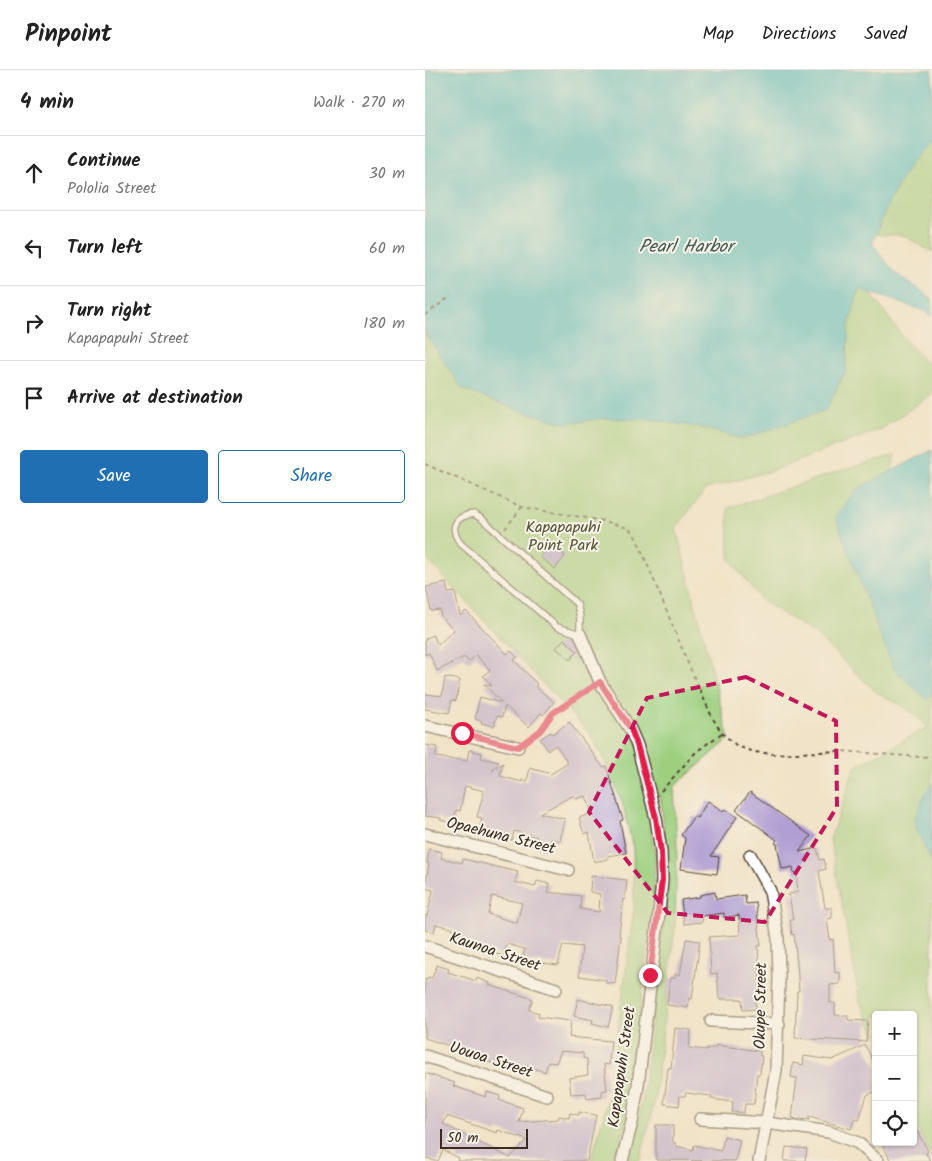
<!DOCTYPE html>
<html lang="en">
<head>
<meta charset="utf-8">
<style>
	:root { --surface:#fff; --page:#f6f6f6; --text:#222; --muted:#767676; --line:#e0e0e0; --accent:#1f6fb2 }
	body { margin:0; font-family:Kalam,sans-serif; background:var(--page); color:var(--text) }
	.controls { position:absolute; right:15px; bottom:15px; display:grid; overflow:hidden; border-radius:5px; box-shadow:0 1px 4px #0004 }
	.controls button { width:45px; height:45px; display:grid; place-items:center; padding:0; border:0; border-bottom:1px solid var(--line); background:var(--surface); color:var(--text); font:25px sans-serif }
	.scale { position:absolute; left:15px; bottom:12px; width:88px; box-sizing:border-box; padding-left:5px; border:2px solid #3b2a1e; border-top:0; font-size:14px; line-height:18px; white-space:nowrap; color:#3b2a1e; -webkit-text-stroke:4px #f7f3e8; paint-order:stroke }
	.stop { position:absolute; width:15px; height:15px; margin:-11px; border:4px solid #e11d48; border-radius:50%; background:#fff }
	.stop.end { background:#e11d48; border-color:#fff; box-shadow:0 1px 5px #0008 }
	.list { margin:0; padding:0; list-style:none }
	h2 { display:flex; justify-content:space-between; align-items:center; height:65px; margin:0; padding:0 20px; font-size:21px }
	h2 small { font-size:16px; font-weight:400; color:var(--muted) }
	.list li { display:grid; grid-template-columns:32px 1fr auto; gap:15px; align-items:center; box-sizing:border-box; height:75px; padding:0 20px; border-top:1px solid var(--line) }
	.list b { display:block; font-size:19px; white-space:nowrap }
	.list p { margin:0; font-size:16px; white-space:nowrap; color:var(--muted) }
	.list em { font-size:16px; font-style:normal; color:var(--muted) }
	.actions { display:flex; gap:10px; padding:15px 20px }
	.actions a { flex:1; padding:11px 0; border:1px solid var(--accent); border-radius:5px; text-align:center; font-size:18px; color:var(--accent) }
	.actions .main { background:var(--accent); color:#fff }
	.icon { flex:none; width:28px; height:28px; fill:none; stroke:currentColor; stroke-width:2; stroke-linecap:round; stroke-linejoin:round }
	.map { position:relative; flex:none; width:507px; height:1091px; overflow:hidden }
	header { display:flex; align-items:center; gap:30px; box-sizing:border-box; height:70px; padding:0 25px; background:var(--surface); border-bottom:1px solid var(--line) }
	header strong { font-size:24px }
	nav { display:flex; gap:28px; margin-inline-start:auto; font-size:18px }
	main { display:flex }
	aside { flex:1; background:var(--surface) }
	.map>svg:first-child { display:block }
	.green { fill:#9dcf7f; stroke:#6c7c4e }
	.water { fill:#4dbbc5; stroke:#447272 }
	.building { fill:#b19fd3; fill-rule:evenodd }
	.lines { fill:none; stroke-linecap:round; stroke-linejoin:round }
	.lane-casing { stroke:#564638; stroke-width:8 }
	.street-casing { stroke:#564638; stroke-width:14 }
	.path { stroke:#564638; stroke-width:2; stroke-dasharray:4 4; stroke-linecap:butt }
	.lane { stroke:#fff; stroke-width:5.5 }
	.street { stroke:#fff; stroke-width:11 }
	.route { stroke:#e11d48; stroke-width:6 }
	.marked { fill:none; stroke:#c2185b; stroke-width:4; stroke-dasharray:10 6; stroke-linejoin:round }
	.labels { text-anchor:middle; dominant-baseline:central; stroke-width:4; stroke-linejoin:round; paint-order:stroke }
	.park-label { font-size:16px; fill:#545336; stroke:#f7f3e8 }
	.street-label { font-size:16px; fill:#3b2a1e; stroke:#f7f3e8 }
	.water-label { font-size:18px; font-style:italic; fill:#405650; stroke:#f7f3e8 }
</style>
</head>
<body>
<header>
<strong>Pinpoint</strong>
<nav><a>Map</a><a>Directions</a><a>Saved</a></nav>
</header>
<main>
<aside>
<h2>4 min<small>Walk · 270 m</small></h2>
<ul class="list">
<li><svg class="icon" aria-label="ahead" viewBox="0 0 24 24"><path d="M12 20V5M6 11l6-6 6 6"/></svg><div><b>Continue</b><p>Pololia Street</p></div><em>30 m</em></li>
<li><svg class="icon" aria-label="left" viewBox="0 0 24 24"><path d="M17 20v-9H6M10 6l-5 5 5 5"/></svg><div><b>Turn left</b></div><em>60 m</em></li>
<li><svg class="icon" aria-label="right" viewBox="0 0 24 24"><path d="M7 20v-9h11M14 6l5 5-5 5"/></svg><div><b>Turn right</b><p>Kapapapuhi Street</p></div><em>180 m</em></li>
<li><svg class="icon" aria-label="arrive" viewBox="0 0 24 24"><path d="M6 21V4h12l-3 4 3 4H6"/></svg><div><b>Arrive at destination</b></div></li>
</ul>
<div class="actions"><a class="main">Save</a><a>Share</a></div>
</aside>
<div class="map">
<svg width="507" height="1091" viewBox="0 0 507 1091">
	<rect width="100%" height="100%" fill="#f7f3e8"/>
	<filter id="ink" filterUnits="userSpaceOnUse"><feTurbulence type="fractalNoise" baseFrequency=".02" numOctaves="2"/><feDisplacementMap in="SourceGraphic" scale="10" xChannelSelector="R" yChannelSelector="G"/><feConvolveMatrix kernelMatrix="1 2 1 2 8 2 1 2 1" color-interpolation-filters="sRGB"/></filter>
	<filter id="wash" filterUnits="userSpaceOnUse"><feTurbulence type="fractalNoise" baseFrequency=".0096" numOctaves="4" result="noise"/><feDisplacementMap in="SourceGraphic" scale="20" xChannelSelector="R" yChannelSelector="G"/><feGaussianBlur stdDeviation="1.12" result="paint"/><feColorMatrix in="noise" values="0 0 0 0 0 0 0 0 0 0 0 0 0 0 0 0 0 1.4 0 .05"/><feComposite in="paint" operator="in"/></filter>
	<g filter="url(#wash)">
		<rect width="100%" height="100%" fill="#f1e3c8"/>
		<g class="green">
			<polygon points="507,37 507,182 478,165 426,164"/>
			<path d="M0 180 418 186 480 270 507 299V324L457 359 349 400 281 419 251 458 304 669 249 717 252 778 250 857 229 1034 215 1091H203L211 1062 218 1025 241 829C243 794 240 760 235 725L220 729 230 784 228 841 219 904 208 1015 202 1050 191 1091H166L185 1021 209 838 208 778 198 735 181 693 165 664 0 487Z"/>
			<polygon points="471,385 463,411 507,614 507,1089 488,1048 488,945 451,945 451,966 435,932 405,769 430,697 503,657 484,640 450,621 389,563 337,531 304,488 303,438 424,398"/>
		</g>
		<g class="water">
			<polygon points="0,0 507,0 507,68 485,94 465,130 447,173 470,203 507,228 507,246 499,241 434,219 424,256 421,300 401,340 318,369 273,357 229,350 183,348 140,353 96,341 37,319 0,263"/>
			<polygon points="507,380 507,625 502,630 468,598 410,446 432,419"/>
			<polygon points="507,713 507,793 493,763 489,750 500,724"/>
		</g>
		<g id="blocks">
			<g class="building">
				<polygon points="126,474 140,486 130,499 115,487"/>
				<polygon points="21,513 23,523 30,522 35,546 41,541 82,584 86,581 92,587 89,590 112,614 110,616 129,632 118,645 116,643 104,657 80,636 77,647 72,646 69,656 56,653 57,651 50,649 55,627 77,633 59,614 67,616 58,606 65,600 51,585 44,592 39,587 12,601 4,583 0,585 0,569 8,565 13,575 29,560 16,547 15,540 6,541 1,517"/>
				<polygon points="139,569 152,581 145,590 131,578"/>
				<polygon points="20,607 35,610 31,631 27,630 24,643 0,639 0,624 17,626"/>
				<polygon points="144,652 178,697 181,696 198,750 195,751 201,783 183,786 183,789 169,792 164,762 159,764 154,748 167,743 161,726 150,729 149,725 115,743 140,749 135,771 126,769 123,780 110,777 112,767 89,761 87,770 73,767 74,763 55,758 57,748 52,747 59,721 40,716 35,741 31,740 28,753 15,750 16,748 0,746 0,675 12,677 11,687 30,690 31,689 42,691 44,680 57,683 56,688 74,692 67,701 78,693 75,706 97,712 97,710 102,711 105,698 126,704 143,693 131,675 123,680 115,669 126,662 128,664"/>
				<polygon points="325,722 386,766 374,782 392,778 395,790 399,789 401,799 394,801 400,838 407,838 407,848 402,849 405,870 408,869 410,903 415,902 415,914 405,915 405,933 410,933 410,945 423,946 423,950 443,951 441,972 370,968 372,921 374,921 372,893 369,864 367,865 365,850 368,850 364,824 373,822 371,802 369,803 368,797 357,799 352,774 350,773 352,770 311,740"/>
				<polygon points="283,731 298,741 300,739 312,747 286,786 294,787 292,804 256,799 260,768 256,765 269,746 272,748"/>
				<path d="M4 779 17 782 16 788 37 793 38 789 93 802 90 812 110 817 112 811 125 814 123 822 156 826 155 839 174 842 175 824 165 822 166 806 202 810 200 830 198 829 194 866 196 867 190 914 181 913V910L154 906 157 877 138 875 133 895 110 892V894L97 889 100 879 82 874 78 886 26 869 30 859 11 854 9 862 0 860V845L2 846 8 820 0 818 4 793H2ZM67 826 97 833 92 853 63 844Z"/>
				<polygon points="290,822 291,829 320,825 321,834 331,833 336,876 333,876 336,927 330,928 331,939 318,940 317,929 294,929 292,903 286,904 284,867 315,865 314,845 299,848 299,843 278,846 277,852 259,854 256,830 275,827 275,825"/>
				<polygon points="261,869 275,871 267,929 264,928 263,938 242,935 245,908 250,908 250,904 255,905"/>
				<polygon points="12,895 24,899 23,902 51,911 52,908 65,913 64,915 108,929 104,940 114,943 113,947 146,951 144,967 186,971 184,995 179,994 182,1020 177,1021 177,1027 162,1029 161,1023 146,1024 144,1008 163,1005 162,989 158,988 158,983 136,981 131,993 123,992 120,1002 102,996 100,1003 87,999 89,994 72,988 70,994 58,990 58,987 0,968 0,909 2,910 3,907 7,908"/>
				<polygon points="153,929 188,937 183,957 167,953 168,950 149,946"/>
				<polygon points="250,958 266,960 264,978 282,980 282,978 290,978 291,975 335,981 335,986 337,986 335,1004 332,1004 329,1034 320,1034 319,1043 307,1042 308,1032 286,1029 286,1026 261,1023 260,1026 255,1026 254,1036 239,1034 243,998 246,998"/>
				<polygon points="440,975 451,996 451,1021 442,1025 434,1050 429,1049 426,1059 384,1047 384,1050 367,1048 372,1008 366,1007 368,993 378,995 379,986 407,990"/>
				<path d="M0 1003 30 1013 28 1016 61 1027 62 1022 75 1026 74 1030 98 1038 94 1052 133 1049 134 1046 144 1048 145 1043 154 1045V1042L171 1045 162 1091H32L34 1088 18 1080 13 1091H9L0 1087ZM22 1046 72 1063 73 1060 102 1070 85 1088 18 1054Z"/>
				<polygon points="488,1054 503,1081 501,1083 505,1091 466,1091 456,1072 488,1072"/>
				<polygon points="231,1055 248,1055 248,1073 251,1073 251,1076 268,1080 269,1075 296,1081 299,1066 315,1070 310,1091 231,1090"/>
				<polygon points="361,1077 382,1079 380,1091 359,1091"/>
			</g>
		</g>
	</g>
	<g filter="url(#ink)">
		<use href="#blocks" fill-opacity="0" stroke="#564638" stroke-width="1"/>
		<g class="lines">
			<g class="lane-casing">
				<path id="lane" d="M49 444 57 449 152 534 155 547V564L132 557 35 473C24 457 30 446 49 444Z"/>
			</g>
			<g class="street-casing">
				<g id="street">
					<polyline points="155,564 175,612 205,659 212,675 231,748 236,782 237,810 234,843 213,1015 207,1052 197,1091"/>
					<polyline points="0,656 93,677"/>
					<polyline points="0,764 143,800"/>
					<polyline points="325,785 345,821 353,868 354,908 351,1001 334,1091"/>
					<polyline points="0,876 131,919"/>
					<polyline points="286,951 354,954"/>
					<polyline points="0,986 122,1026"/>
					<polyline points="275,1049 342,1053 404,1062 433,1073 453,1091"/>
				</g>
			</g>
			<g class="path">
				<polyline points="0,245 26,226"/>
				<polyline points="0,394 97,437 179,451 203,458 209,464 214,474 265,598 287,647 297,663 312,676 329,682 350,684 415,681 495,687 507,686"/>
				<polyline points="80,459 97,437"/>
				<polyline points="101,671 115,661 128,643 166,617"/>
				<polyline points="236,721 271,682 297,663"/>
			</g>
			<use href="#lane" class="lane"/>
			<use href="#street" class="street"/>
		</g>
	</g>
	<g class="lines" filter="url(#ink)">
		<polyline class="route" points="37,663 93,677 115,661 128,643 175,612 206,659 212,675 231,748 236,782 237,810 225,905"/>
	</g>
	<path d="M0 0H507V1091H0ZM321 607 411 651 412 737 340 852 243 843 164 742 222 628Z" fill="#f1e3c8" fill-opacity=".55" fill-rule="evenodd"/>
	<path class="marked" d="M321 607 411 651 412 737 340 852 243 843 164 742 222 628Z"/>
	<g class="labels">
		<g class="park-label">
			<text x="138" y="457">Kapapapuhi<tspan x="138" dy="18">Point Park</tspan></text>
		</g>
		<g class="street-label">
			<text transform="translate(76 766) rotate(14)">Opaehuna Street</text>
			<text transform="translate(70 882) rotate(18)">Kaunoa Street</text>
			<text transform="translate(336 936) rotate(-89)">Okupe Street</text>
			<text transform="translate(66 990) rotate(18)">Uouoa Street</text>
			<text transform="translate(197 997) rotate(-82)">Kapapapuhi Street</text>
		</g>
		<g class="water-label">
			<text x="261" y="177">Pearl Harbor</text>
		</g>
	</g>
</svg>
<div class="controls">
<button>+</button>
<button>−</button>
<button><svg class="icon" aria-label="locate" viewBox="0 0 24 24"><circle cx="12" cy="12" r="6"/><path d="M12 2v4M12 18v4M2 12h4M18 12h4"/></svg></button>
</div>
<div class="scale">50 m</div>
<div class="stop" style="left:37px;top:663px"></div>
<div class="stop end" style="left:225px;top:905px"></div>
</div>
</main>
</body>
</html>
